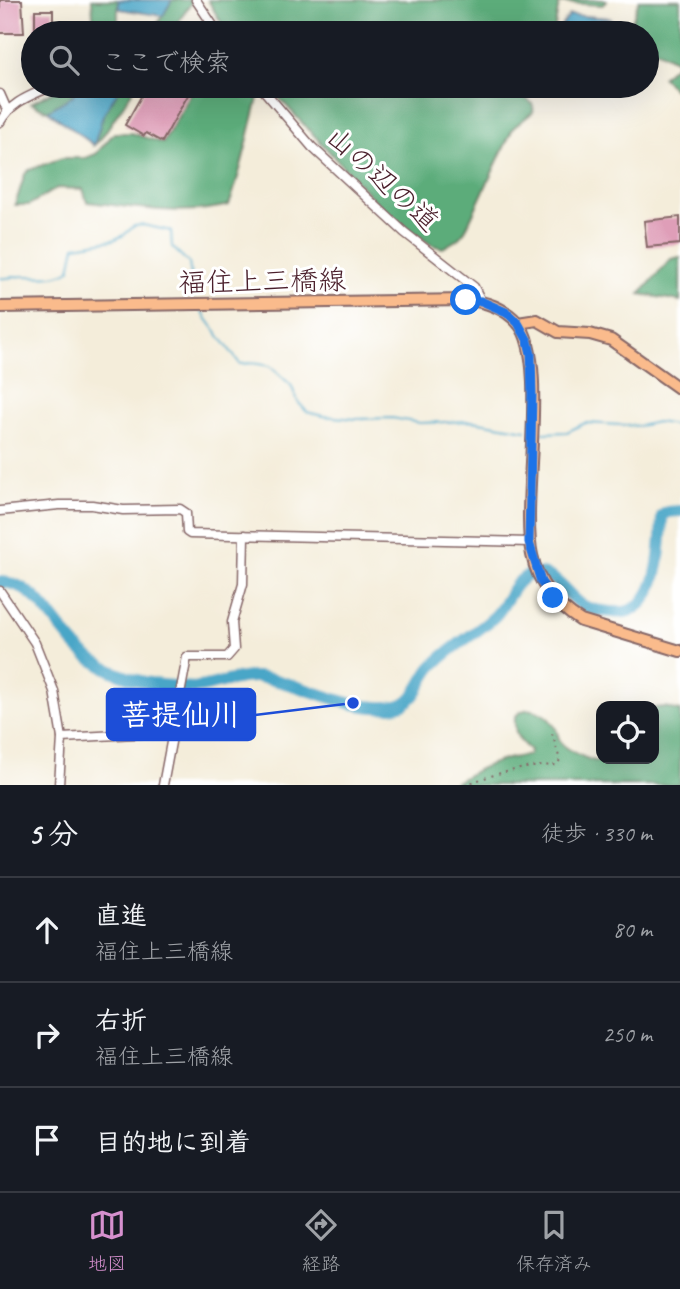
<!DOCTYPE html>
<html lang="ja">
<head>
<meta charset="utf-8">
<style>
	:root { --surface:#171b24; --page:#242831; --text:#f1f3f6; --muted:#9ea1a6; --line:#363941; --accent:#d690ce }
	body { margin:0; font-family:Caveat,"Klee One",sans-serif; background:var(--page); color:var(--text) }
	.controls { position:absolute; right:21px; bottom:21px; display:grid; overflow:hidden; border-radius:14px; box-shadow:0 7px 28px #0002 }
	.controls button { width:63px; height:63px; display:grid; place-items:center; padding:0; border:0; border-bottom:2px solid var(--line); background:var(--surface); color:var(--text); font:35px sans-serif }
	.stop { position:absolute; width:21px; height:21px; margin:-16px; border:5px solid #1a73e8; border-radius:50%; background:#fff }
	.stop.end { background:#1a73e8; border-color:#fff; box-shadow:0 2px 7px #0008 }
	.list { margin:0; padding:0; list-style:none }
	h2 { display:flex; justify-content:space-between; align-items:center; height:91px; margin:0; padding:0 28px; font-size:30px }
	h2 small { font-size:23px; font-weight:400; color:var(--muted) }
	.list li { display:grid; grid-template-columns:46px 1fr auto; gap:21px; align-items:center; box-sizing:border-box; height:105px; padding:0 28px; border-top:2px solid var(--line) }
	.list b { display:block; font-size:26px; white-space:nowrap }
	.list p { margin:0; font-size:23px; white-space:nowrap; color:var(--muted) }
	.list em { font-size:23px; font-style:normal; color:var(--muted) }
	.icon { flex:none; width:38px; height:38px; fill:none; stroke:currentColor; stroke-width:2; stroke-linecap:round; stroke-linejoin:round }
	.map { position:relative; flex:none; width:680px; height:785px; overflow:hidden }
	.search { position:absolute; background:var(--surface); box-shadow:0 7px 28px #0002; left:21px; right:21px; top:21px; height:77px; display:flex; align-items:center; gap:18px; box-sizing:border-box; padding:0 24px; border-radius:38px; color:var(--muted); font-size:26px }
	.sheet { height:406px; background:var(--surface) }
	nav { display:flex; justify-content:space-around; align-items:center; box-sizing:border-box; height:98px; border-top:2px solid var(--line); background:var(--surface); font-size:19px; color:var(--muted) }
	nav a { display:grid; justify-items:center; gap:4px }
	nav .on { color:var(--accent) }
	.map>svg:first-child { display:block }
	.forest { fill:#5bac7a; stroke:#526652; stroke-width:2 }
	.water { fill:#49a6c7; stroke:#4a6279; stroke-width:2 }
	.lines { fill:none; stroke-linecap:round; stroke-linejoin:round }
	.stream { stroke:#49a6c7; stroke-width:2 }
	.river { stroke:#49a6c7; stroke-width:12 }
	.building { fill:#df9eb8 }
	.minor-casing { stroke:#866768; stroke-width:11 }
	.major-casing { stroke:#866768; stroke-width:14 }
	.path { stroke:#866768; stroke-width:2; stroke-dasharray:2 5; stroke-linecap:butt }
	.minor { stroke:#fff; stroke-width:8 }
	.major { stroke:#fabb8c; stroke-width:10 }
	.route { stroke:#1a73e8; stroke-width:9 }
	.labels { text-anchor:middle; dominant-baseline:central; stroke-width:6; stroke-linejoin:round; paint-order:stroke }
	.street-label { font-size:28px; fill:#4a1f2b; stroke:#fff }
	.leader { fill:none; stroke:#1d4ed8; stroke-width:2.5 }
	.callout-dot { fill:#1d4ed8; stroke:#fff; stroke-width:2.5 }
	.callout { fill:#1d4ed8; stroke:#1d4ed8; stroke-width:2.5 }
	.callout-label { font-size:30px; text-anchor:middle; font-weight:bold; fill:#fff }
</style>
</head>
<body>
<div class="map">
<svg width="680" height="785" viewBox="0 0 680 785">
	<rect width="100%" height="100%" fill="#fff"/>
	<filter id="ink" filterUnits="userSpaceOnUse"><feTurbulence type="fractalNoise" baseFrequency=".0143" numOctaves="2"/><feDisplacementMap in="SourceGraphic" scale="14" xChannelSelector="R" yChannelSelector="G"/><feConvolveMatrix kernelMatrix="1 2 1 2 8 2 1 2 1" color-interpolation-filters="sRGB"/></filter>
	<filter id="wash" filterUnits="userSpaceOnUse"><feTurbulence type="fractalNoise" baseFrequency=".00686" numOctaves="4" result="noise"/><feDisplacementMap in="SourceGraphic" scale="28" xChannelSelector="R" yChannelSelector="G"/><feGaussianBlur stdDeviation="1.57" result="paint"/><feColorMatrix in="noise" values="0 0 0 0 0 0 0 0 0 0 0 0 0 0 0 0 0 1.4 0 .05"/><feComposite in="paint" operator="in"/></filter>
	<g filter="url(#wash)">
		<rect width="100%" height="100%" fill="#f4edda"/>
		<g class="forest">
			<polygon points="92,0 118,0 118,33 94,33"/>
			<polygon points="172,0 193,0 171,33 152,33"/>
			<polygon points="208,0 607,0 603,5 559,3 554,33 227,33"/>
			<polygon points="639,0 680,0 680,95 662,77 678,62 647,45 647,33 628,33"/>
			<polygon points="63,86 78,86 73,95 48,111 31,103"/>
			<polygon points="121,86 136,86 100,140 94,145 103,116"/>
			<path d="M194 86H246L258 99C248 135 242 170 229 205 183 217 134 207 87 202L83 189 57 188 29 205H15L25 174 29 170 62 158H85L96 154 114 133H131L163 143 193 91Z"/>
			<path d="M268 86H525L522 91 523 97C530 101 535 104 533 112L513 128 465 231 458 239 443 248 432 245 390 217Z"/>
			<polygon points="680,257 680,301 640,294 671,259"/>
			<path d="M665 707 680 711V785H451C478 768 497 759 529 755L530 750C517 740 514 733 515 717 528 701 547 714 555 727 558 732 558 739 561 743 567 750 586 759 595 761L654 759V708Z"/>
		</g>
		<g class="water">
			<polygon points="118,0 172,0 163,16 119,9"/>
			<polygon points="570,15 610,18 614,24 613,29 607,33 560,33 562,25"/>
			<polygon points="78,86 121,86 103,116 94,145 48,111 73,95"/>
		</g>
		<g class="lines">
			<g class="stream">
				<path d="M0 278C8 279 16 276 24 276 40 276 56 279 70 270L75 246 113 240 124 235 134 226 143 225 171 231 172 247 189 263 194 297"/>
				<polyline points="201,311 240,364 253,363 270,366 291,385 298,402 307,412 323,416 356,419 392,418 420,423 473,421 526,430"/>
				<polyline points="542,433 567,432 585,423 639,426 657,422 680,426"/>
			</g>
			<path class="river" d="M0 582C41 581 60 641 94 661 119 677 144 684 173 686 182 687 191 689 200 687 219 684 238 676 257 677 303 682 349 714 397 706 416 702 420 682 431 668 448 648 477 634 496 615 507 603 514 579 530 575 556 569 564 593 582 605 592 611 602 611 613 612 660 618 661 548 662 516L667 512 680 511"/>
		</g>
		<g id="blocks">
			<g class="building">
				<polygon points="0,0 22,0 24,33 0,33"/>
				<rect x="35" y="10" width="18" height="23"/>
				<polygon points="147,86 193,86 162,142 146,133 144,136 125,125"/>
				<polygon points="680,217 680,244 647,247 644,221"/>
			</g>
		</g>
	</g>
	<g filter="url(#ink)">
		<use href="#blocks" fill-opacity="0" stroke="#866768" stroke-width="2"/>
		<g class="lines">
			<g class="minor-casing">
				<g id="minor">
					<polyline points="196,0 218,33"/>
					<polyline points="260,86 312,147 404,232 474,287 481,301"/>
					<polyline points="0,94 7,110"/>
					<path d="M0 122C13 100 31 96 52 86"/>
					<polyline points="0,511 59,505 92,505 123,510 180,509 186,513 187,532 190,534 529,542"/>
					<polyline points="0,591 35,643 54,691 62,738 59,785"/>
					<polyline points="62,738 172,732"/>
					<polyline points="163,785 187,657 227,657 234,649 232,622 243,584 244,535"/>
				</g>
			</g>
			<g class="major-casing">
				<g id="major">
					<path d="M0 307 466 300C485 301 505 308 518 323 550 360 520 502 532 555 538 584 557 606 581 621L680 651"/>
					<polyline points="518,323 537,320 558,332 590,334 611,340 680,389"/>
				</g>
			</g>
			<path class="path" d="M465 785C495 773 525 766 557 765L560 760 552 733"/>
			<use href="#minor" class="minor"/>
			<use href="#major" class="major"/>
		</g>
	</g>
	<g class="lines" filter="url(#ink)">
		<polyline class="route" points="466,300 481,301 506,312 518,323 528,341 531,354 532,394 529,542 541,582 553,598"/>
	</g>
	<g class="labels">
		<g class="street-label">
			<text transform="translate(383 179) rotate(42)">山の辺の道</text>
			<text transform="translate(262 281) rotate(-1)">福住上三橋線</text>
		</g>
	</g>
	<path class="leader" d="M353 703L255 715"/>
	<circle class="callout-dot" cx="353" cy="703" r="7"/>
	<rect class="callout" x="107" y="689" width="148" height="51" rx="7"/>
	<g class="callout-label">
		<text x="181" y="725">菩提仙川</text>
	</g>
</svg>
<div class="controls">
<button><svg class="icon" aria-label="locate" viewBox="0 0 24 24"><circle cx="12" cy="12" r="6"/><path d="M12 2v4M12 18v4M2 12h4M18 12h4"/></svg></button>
</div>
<div class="stop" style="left:466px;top:300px"></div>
<div class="stop end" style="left:553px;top:598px"></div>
<div class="search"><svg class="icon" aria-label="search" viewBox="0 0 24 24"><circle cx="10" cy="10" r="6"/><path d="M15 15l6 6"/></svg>ここで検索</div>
</div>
<section class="sheet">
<h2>5 分<small>徒歩 · 330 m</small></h2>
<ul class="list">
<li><svg class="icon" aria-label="ahead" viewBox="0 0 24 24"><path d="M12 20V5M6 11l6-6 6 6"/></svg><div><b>直進</b><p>福住上三橋線</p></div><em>80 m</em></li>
<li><svg class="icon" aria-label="right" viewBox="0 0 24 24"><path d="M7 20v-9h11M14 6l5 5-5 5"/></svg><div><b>右折</b><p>福住上三橋線</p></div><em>250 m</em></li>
<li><svg class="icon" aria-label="arrive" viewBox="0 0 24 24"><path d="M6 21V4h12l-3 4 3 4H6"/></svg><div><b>目的地に到着</b></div></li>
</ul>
</section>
<nav>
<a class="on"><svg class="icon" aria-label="map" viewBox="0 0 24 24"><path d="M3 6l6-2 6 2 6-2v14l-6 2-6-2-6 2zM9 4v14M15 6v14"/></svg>地図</a>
<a><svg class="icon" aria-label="directions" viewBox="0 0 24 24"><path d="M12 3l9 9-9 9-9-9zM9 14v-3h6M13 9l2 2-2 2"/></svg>経路</a>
<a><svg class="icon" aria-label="saved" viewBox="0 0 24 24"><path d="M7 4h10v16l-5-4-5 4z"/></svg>保存済み</a>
</nav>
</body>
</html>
